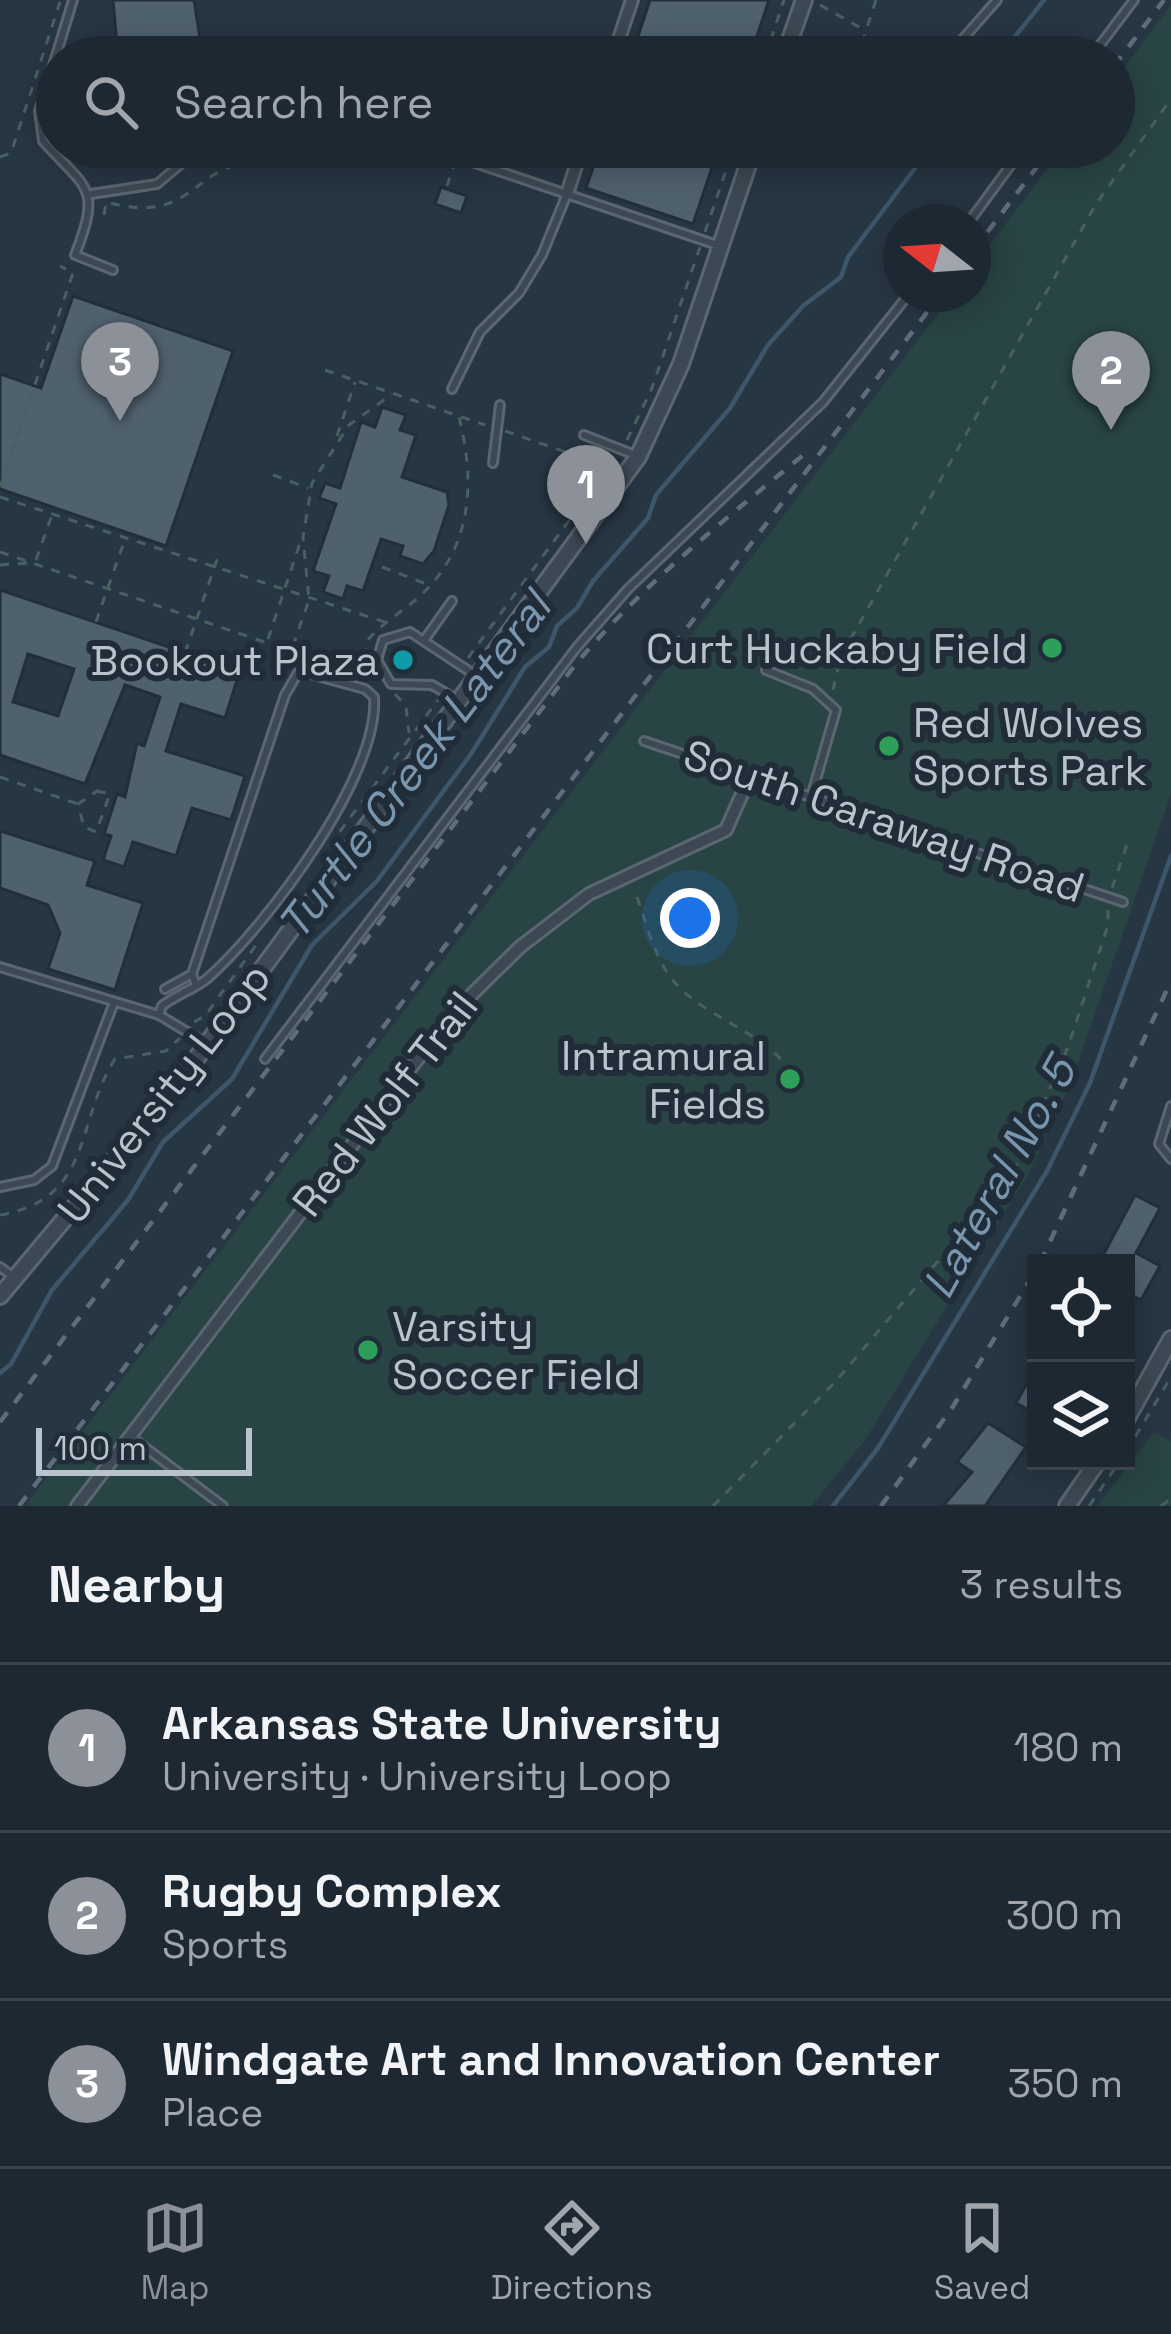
<!DOCTYPE html>
<html lang="en">
<head>
<meta charset="utf-8">
<style>
	:root { --surface:#1d2832; --page:#2a343e; --text:#f1f3f6; --muted:#a0a6ac; --line:#3b444d; --accent:#8c9099 }
	body { margin:0; font-family:"Space Grotesk",sans-serif; background:var(--page); color:var(--text) }
	.controls { position:absolute; right:36px; bottom:36px; display:grid; overflow:hidden; border-radius:0px; box-shadow:0 6px 30px #0003 }
	.controls button { width:108px; height:108px; display:grid; place-items:center; padding:0; border:0; border-bottom:3px solid var(--line); background:var(--surface); color:var(--text); font:60px sans-serif }
	.compass { position:absolute; left:883px; top:204px; width:108px; height:108px; border-radius:50%; background:var(--surface); box-shadow:0 6px 30px #0003; rotate:287deg }
	.scale { position:absolute; left:36px; bottom:30px; width:216px; box-sizing:border-box; padding-left:12px; border:6px solid #b9c3cc; border-top:0; font-size:33px; line-height:42px; white-space:nowrap; color:#b9c3cc; -webkit-text-stroke:9px #202d38; paint-order:stroke }
	.you { position:absolute; left:690px; top:918px; width:42px; height:42px; margin:-30px; border:9px solid #fff; border-radius:50%; background:#1a73e8; box-shadow:0 0 0 18px #1a73e833 }
	.badge { display:grid; place-items:center; width:78px; height:78px; border-radius:50%; background:var(--accent); color:#fff; font-size:39px; font-weight:700 }
	.pin { position:absolute; translate:-50% -99px; filter:drop-shadow(0 3px 6px #0008) }
	.pin::after { content:''; position:absolute; top:63px; width:42px; height:36px; background:inherit; clip-path:polygon(0 0,100% 0,50% 100%) }
	.list { margin:0; padding:0; list-style:none }
	h2 { display:flex; justify-content:space-between; align-items:center; height:156px; margin:0; padding:0 48px; font-size:51px }
	h2 small { font-size:39px; font-weight:400; color:var(--muted) }
	.list li { display:grid; grid-template-columns:78px 1fr auto; gap:36px; align-items:center; box-sizing:border-box; height:168px; padding:0 48px; border-top:3px solid var(--line) }
	.list b { display:block; font-size:45px; white-space:nowrap }
	.list p { margin:0; font-size:39px; white-space:nowrap; color:var(--muted) }
	.list em { font-size:39px; font-style:normal; color:var(--muted) }
	.icon { flex:none; width:66px; height:66px; fill:none; stroke:currentColor; stroke-width:2; stroke-linecap:round; stroke-linejoin:round }
	.map { position:relative; flex:none; width:1171px; height:1506px; overflow:hidden }
	.search { position:absolute; background:var(--surface); box-shadow:0 6px 30px #0003; left:36px; right:36px; top:36px; height:132px; display:flex; align-items:center; gap:30px; box-sizing:border-box; padding:0 42px; border-radius:66px; color:var(--muted); font-size:45px }
	.sheet { height:660px; background:var(--surface) }
	nav { display:flex; justify-content:space-around; align-items:center; box-sizing:border-box; height:168px; border-top:3px solid var(--line); background:var(--surface); font-size:33px; color:var(--muted) }
	nav a { display:grid; justify-items:center; gap:6px }
	nav .on { color:var(--accent) }
	.map>svg:first-child { display:block }
	.green { fill:#294444 }
	.lines { fill:none; stroke-linecap:round; stroke-linejoin:round }
	.stream { stroke:#3e566c; stroke-width:4.5 }
	.building { fill:#50616e; stroke:#222f3a; stroke-width:3; fill-rule:evenodd }
	.service-casing { stroke:#5a6670; stroke-width:12 }
	.minor-casing { stroke:#5a6670; stroke-width:16 }
	.tertiary-casing { stroke:#5a6670; stroke-width:20 }
	.path { stroke:#486060; stroke-width:3; stroke-dasharray:9 9; stroke-linecap:butt }
	.service { stroke:#3c4853; stroke-width:6 }
	.minor { stroke:#3c4853; stroke-width:10 }
	.tertiary { stroke:#3c4853; stroke-width:14 }
	.rail { stroke:#5e6d79; stroke-width:4.5; stroke-dasharray:12 12; stroke-linecap:butt }
	.leisure-dot { fill:#2e9e5b; stroke:#202d38; stroke-width:4.5 }
	.culture-dot { fill:#0f9aa8; stroke:#202d38; stroke-width:4.5 }
	.labels { text-anchor:middle; dominant-baseline:central; stroke-width:12; stroke-linejoin:round; paint-order:stroke }
	.poi-label { font-size:42px; fill:#b9c3cc; stroke:#202d38; text-anchor:end }
	.street-label { font-size:42px; fill:#b9c3cc; stroke:#202d38 }
	.water-label { font-size:45px; font-style:italic; fill:#7a96af; stroke:#202d38 }
</style>
</head>
<body>
<div class="map">
<svg width="1171" height="1506" viewBox="0 0 1171 1506">
	<rect width="100%" height="100%" fill="#273643"/>
	<g class="green">
		<polygon points="1171,5 1171,794 1071,1083 1030,1171 865,1440 811,1506 25,1506 953,294 973,294 973,267 1064,147 1114,147 1114,81"/>
		<polygon points="1154,1432 1171,1441 1171,1506 1097,1506"/>
	</g>
	<g class="lines">
		<g class="stream">
			<polyline points="999,57 1044,0"/>
			<polyline points="0,1373 11,1364 52,1290 128,1200 163,1142 232,1079 312,945 377,881 471,754 525,667 549,647 557,626 577,608 593,581 648,518 656,495 730,408 768,345 803,306 841,277 848,257 931,147"/>
			<polyline points="833,1506 878,1448 1047,1171 1090,1083 1171,856"/>
		</g>
	</g>
	<g class="building">
		<polygon points="113,0 194,0 203,57 118,57"/>
		<polygon points="650,0 769,0 750,57 631,57"/>
		<polygon points="600,147 719,147 693,224 586,188"/>
		<polygon points="441,187 467,196 461,213 435,204"/>
		<polygon points="73,296 233,351 166,546 0,489 0,374 41,388"/>
		<polygon points="382,407 406,415 400,430 416,435 402,477 447,492 449,505 434,551 423,564 400,556 403,546 381,539 363,591 347,586 343,599 323,592 329,576 313,571 336,504 319,498 325,483 340,488 361,422 375,427"/>
		<path d="M0 590 240 671 225 718 181 704 166 751 245 776 231 820 192 808 176 856 133 842 124 867 103 860 111 836 104 834 117 794 125 797 137 743 144 746 160 697 125 685 85 784 0 755ZM28 654 74 669 58 716 13 702Z"/>
		<polygon points="0,831 95,861 87,885 143,903 115,990 48,969 60,933 48,905 0,888"/>
		<polygon points="1135,1195 1160,1208 1136,1253 1160,1266 1141,1300 1126,1292 1126,1263 1099,1263"/>
		<polygon points="1036,1367 1036,1414 1016,1403"/>
		<polygon points="988,1423 1026,1447 985,1506 943,1506 972,1472 957,1462"/>
	</g>
	<g class="lines">
		<g class="service-casing">
			<g id="service">
				<path d="M73 0 39 111 43 141C87 190 102 186 75 255L113 270"/>
				<polyline points="947,57 997,0"/>
				<polyline points="1091,57 1134,0"/>
				<polyline points="428,147 717,245"/>
				<polyline points="91,194 157,184 201,147"/>
				<polyline points="969,222 1024,147"/>
				<polyline points="452,389 480,332 519,293 542,255 567,194"/>
				<polyline points="584,435 635,455"/>
				<polyline points="493,463 500,405"/>
				<polyline points="425,639 452,601"/>
				<polyline points="766,670 813,689 836,710 811,797"/>
				<polyline points="456,699 432,685 391,684 377,660 383,640 410,632 475,675"/>
				<polyline points="644,741 1123,902"/>
				<polyline points="0,967 159,1015 204,1042"/>
				<polyline points="165,989 192,974"/>
				<path d="M159 1015 162 1006C177 994 196 989 209 977 267 925 380 775 374 697L365 689 299 671 285 695 192 974 196 985"/>
				<polyline points="265,1059 577,647 628,589 823,402 909,294"/>
				<polyline points="1171,1106 1159,1144 1171,1159"/>
				<polyline points="0,1187 34,1180 52,1166 113,1005"/>
				<polyline points="0,1267 12,1276"/>
				<polyline points="130,1436 223,1506"/>
			</g>
		</g>
		<g class="minor-casing">
			<g id="minor">
				<polyline points="613,57 632,0"/>
				<polyline points="567,194 582,147"/>
				<polyline points="77,1506 452,1014 520,947 589,894 726,830 750,776"/>
			</g>
		</g>
		<g class="tertiary-casing">
			<g id="tertiary">
				<polyline points="784,57 804,0"/>
				<polyline points="0,1296 179,1082 638,457 681,364 754,147"/>
				<polyline points="1126,1420 1171,1339"/>
				<polyline points="1067,1506 1098,1461"/>
			</g>
		</g>
		<g class="path">
			<polyline points="820,5 866,31"/>
			<polyline points="862,43 876,0"/>
			<polyline points="765,57 784,0"/>
			<polyline points="0,157 11,153 60,2"/>
			<polyline points="447,186 454,165"/>
			<path d="M104 215 106 202C199 228 191 157 267 162"/>
			<polyline points="705,232 734,147"/>
			<polyline points="325,370 485,425"/>
			<polyline points="505,431 603,465"/>
			<polyline points="337,436 355,382"/>
			<polyline points="627,440 652,388 700,247"/>
			<polyline points="273,475 308,488"/>
			<polyline points="0,487 73,273 60,266"/>
			<polyline points="0,497 394,625"/>
			<polyline points="0,552 376,680"/>
			<polyline points="36,560 52,515"/>
			<polyline points="0,565 28,563"/>
			<polyline points="382,567 429,585"/>
			<polyline points="96,622 125,539"/>
			<polyline points="268,639 301,540"/>
			<polyline points="185,653 220,551"/>
			<polyline points="468,658 615,458"/>
			<path d="M366 675V642C382 622 405 611 423 593 473 545 475 480 459 417"/>
			<polyline points="281,680 309,600 303,537 312,483 349,425 392,394"/>
			<polyline points="833,690 841,656 1096,204 1171,99"/>
			<polyline points="395,694 406,706 409,733"/>
			<polyline points="0,777 78,804"/>
			<polygon points="97,791 110,794 96,832 84,827 78,804"/>
			<polyline points="329,846 438,700"/>
			<polyline points="1112,888 1129,839"/>
			<path d="M637 897C649 930 656 966 682 990 714 1021 774 1037 793 1077"/>
			<polyline points="194,1022 205,1016 259,941"/>
			<path d="M0 1215C94 1199 75 1121 115 1059L166 1051 180 1038"/>
			<polyline points="1126,1452 1171,1377"/>
			<polyline points="713,1506 836,1381 1013,1173 1068,1047 1108,925 1108,909"/>
			<polyline points="1089,1506 1120,1461"/>
			<polyline points="1161,1506 1171,1499"/>
		</g>
		<use href="#service" class="service"/>
		<use href="#minor" class="minor"/>
		<use href="#tertiary" class="tertiary"/>
		<g class="rail">
			<polyline points="1114,66 1164,0"/>
			<polyline points="973,251 1052,147"/>
			<polyline points="1040,1263 1171,981"/>
			<path d="M0 1422 575 665C644 583 724 520 807 452"/>
			<polyline points="19,1506 941,294"/>
			<polyline points="881,1506 952,1408 1036,1270"/>
		</g>
	</g>
	<g class="leisure-dot">
		<circle cx="1052" cy="648" r="12"/>
		<circle cx="889" cy="746" r="12"/>
		<circle cx="790" cy="1079" r="12"/>
		<circle cx="368" cy="1350" r="12"/>
	</g>
	<circle class="culture-dot" cx="403" cy="660" r="12"/>
	<g class="labels">
		<g class="poi-label">
			<text x="1028" y="648">Curt Huckaby Field</text>
			<text x="379" y="660">Bookout Plaza</text>
			<text x="913" y="722" text-anchor="start">Red Wolves<tspan x="913" dy="48">Sports Park</tspan></text>
			<text x="766" y="1055">Intramural<tspan x="766" dy="48">Fields</tspan></text>
			<text x="392" y="1326" text-anchor="start">Varsity<tspan x="392" dy="48">Soccer Field</tspan></text>
		</g>
		<g class="street-label">
			<text transform="translate(884 821) rotate(19)">South Caraway Road</text>
			<text transform="translate(164 1093) rotate(-52)">University Loop</text>
			<text transform="translate(385 1104) rotate(-52)">Red Wolf Trail</text>
		</g>
		<g class="water-label">
			<text transform="translate(414 766) rotate(-53)">Turtle Creek Lateral</text>
			<text transform="translate(999 1178) rotate(-61)">Lateral No. 5</text>
		</g>
	</g>
</svg>
<div class="controls">
<button><svg class="icon" aria-label="locate" viewBox="0 0 24 24"><circle cx="12" cy="12" r="6"/><path d="M12 2v4M12 18v4M2 12h4M18 12h4"/></svg></button>
<button><svg class="icon" aria-label="layers" viewBox="0 0 24 24"><path d="M12 4l9 5-9 5-9-5zM3 14l9 5 9-5"/></svg></button>
</div>
<svg class="compass" viewBox="-18 -18 36 36"><path d="M0-13l5 13h-10z" fill="#e53935"/><path d="M0 13l5-13h-10z" fill="#a0a6ac"/></svg>
<div class="scale">100 m</div>
<div class="you"></div>
<div class="pin badge" style="left:586px;top:544px">1</div>
<div class="pin badge" style="left:1111px;top:430px">2</div>
<div class="pin badge" style="left:120px;top:421px">3</div>
<div class="search"><svg class="icon" aria-label="search" viewBox="0 0 24 24"><circle cx="10" cy="10" r="6"/><path d="M15 15l6 6"/></svg>Search here</div>
</div>
<section class="sheet">
<h2>Nearby<small>3 results</small></h2>
<ul class="list">
<li><span class="badge">1</span><div><b>Arkansas State University</b><p>University · University Loop</p></div><em>180 m</em></li>
<li><span class="badge">2</span><div><b>Rugby Complex</b><p>Sports</p></div><em>300 m</em></li>
<li><span class="badge">3</span><div><b>Windgate Art and Innovation Center</b><p>Place</p></div><em>350 m</em></li>
</ul>
</section>
<nav>
<a class="on"><svg class="icon" aria-label="map" viewBox="0 0 24 24"><path d="M3 6l6-2 6 2 6-2v14l-6 2-6-2-6 2zM9 4v14M15 6v14"/></svg>Map</a>
<a><svg class="icon" aria-label="directions" viewBox="0 0 24 24"><path d="M12 3l9 9-9 9-9-9zM9 14v-3h6M13 9l2 2-2 2"/></svg>Directions</a>
<a><svg class="icon" aria-label="saved" viewBox="0 0 24 24"><path d="M7 4h10v16l-5-4-5 4z"/></svg>Saved</a>
</nav>
</body>
</html>
